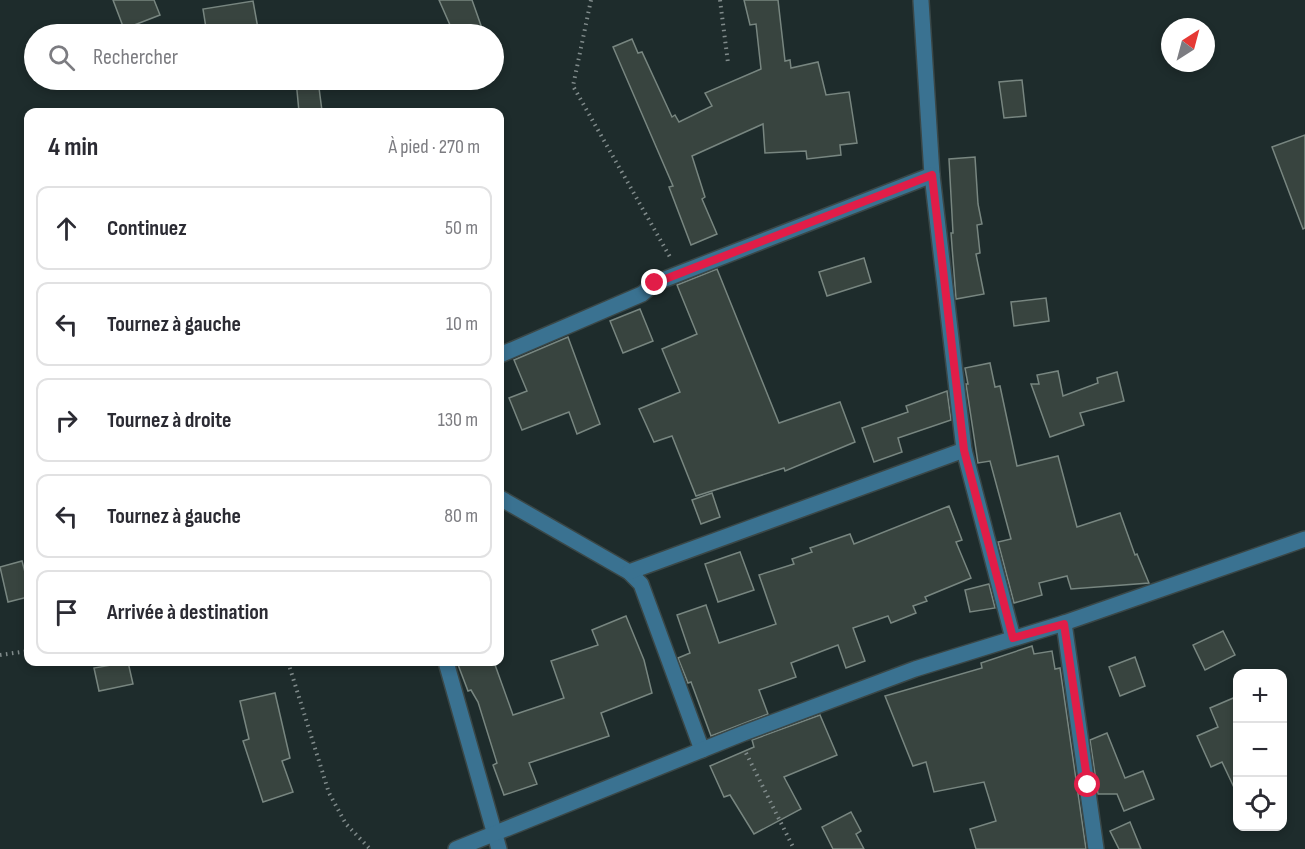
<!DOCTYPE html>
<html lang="fr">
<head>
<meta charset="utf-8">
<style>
	:root { --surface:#fff; --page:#f2f2f3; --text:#2b2b33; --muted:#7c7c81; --line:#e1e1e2 }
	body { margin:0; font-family:"Sofia Sans Condensed",sans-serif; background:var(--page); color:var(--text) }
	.controls { position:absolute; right:18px; bottom:18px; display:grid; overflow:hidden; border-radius:12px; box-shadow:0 3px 9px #0003 }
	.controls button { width:54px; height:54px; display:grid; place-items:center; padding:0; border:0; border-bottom:2px solid var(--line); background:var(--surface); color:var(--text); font:30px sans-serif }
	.compass { position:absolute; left:1161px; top:18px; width:54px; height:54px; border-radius:50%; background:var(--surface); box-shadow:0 3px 9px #0003; rotate:36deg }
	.stop { position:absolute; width:18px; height:18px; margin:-14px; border:4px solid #e11d48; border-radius:50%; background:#fff }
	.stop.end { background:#e11d48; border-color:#fff; box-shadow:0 2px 6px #0008 }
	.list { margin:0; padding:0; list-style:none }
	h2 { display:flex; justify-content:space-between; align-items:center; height:78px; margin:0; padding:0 24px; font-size:26px }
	h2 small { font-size:20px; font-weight:400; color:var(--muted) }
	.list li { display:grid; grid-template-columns:39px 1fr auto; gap:18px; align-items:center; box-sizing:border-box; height:84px; margin:0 12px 12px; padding:0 12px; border:2px solid var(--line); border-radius:12px }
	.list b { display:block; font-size:22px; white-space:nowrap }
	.list em { font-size:20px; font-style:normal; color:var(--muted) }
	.icon { flex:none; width:33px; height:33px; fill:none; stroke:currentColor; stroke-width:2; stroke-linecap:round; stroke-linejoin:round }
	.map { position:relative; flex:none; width:1305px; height:849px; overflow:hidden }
	.search { position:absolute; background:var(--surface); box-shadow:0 3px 9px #0003; left:24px; top:24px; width:480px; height:66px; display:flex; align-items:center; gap:15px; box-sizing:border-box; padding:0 21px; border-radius:33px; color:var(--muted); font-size:22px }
	.panel { position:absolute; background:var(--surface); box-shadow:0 3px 9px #0003; left:24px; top:108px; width:480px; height:558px; border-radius:12px }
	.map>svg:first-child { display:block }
	.building { fill:#38443f; stroke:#788680; stroke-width:1.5 }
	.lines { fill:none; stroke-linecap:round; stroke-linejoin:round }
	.minor-casing { stroke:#3a4747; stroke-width:18 }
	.path { stroke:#808b8b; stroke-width:4; stroke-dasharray:1.5 4.5; stroke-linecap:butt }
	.minor { stroke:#3a7291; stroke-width:15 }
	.route { stroke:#e11d48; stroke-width:8 }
</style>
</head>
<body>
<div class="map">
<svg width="1305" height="849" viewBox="0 0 1305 849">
	<rect width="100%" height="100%" fill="#1e2c2c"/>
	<g class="building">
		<polygon points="113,0 154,0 160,15 124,29"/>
		<polygon points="439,0 472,0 484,34 454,34"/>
		<polygon points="744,0 778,0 785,61 790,60 791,68 818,62 826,95 849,92 857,143 840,145 841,155 807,159 806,151 765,153 763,124 692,156 705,197 702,199 717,234 691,245 669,187 673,186 613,47 632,39 638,53 642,52 672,117 675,115 679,122 712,106 705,93 761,69 756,24 750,25"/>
		<polygon points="253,1 259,34 207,34 203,9"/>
		<polygon points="296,80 318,80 322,111 299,112"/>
		<polygon points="1022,80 1026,116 1004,118 999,82"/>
		<polygon points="1305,135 1305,228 1303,229 1272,147"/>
		<polygon points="975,157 978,204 982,224 977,225 980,253 976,254 984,294 956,299 951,233 953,233 949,159"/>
		<polygon points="864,258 871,282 827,296 819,272"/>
		<polygon points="717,269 779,423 840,402 855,442 785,471 784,468 696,496 672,436 654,442 639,409 680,392 662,349 697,334 677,285"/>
		<polygon points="1046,298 1049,321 1014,326 1011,302"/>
		<polygon points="640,309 653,341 623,353 610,321"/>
		<polygon points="568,337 600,424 577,434 569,412 522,430 509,398 527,391 514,360"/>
		<polygon points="990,363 995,387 1000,386 1017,466 1058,456 1077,527 1120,513 1135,555 1137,554 1149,583 1071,589 1067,576 1039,583 1042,595 1014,603 998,542 1011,539 990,461 978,463 966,384 968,384 965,368"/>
		<polygon points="1058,371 1063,396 1098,383 1097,378 1117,372 1124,401 1080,413 1084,425 1050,437 1031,384 1039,384 1037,375"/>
		<polygon points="947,391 951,420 898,438 902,452 874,462 862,428 908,412 906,406"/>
		<polygon points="712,493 720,517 701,524 692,500"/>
		<polygon points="949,506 962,540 956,542 971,578 925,597 927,601 913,606 916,613 891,623 888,616 853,628 865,661 846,668 838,645 791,663 796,677 759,690 768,714 711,736 691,682 688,683 678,658 690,653 677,615 706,605 719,643 776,624 759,575 794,564 792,559 812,552 810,548 850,534 854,544"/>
		<polygon points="740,552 754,590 718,602 705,564"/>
		<polygon points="22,561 28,583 28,597 8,602 0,567"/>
		<polygon points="989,584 995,608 970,612 965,590"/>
		<polygon points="626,616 644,660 652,693 601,713 609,736 529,763 537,784 504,795 493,765 497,763 478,702 471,690 468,691 457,662 494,662 513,715 564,698 551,661 598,645 592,630"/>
		<polygon points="1223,631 1235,655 1205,670 1193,645"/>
		<polygon points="1032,646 1034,654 1052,651 1055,669 1060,668 1086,849 976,849 970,829 996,821 984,782 934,792 926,762 913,766 885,696 982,668 981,663"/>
		<polygon points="1135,657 1145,686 1120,696 1109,667"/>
		<polygon points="128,662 133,684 99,691 94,668"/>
		<polygon points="275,693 290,758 282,761 293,792 263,802 243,741 249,739 240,701"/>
		<polygon points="1238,696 1238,796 1222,762 1211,767 1197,736 1218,727 1210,708"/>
		<polygon points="820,715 837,755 784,777 801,809 754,834 730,795 724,797 710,766 754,747 752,740"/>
		<polygon points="1107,733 1125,778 1143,771 1154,799 1124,811 1117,794 1098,794 1090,740"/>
		<polygon points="851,812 861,831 856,834 864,849 833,849 822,827"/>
		<polygon points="1130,822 1141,849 1119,849 1110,831"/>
	</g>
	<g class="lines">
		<g class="minor-casing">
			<g id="minor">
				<polyline points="921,1 932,175 964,450 1013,638"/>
				<polyline points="500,355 642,294 655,283 932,175"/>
				<polyline points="500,498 629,572 641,584 702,750"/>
				<polyline points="629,572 964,450"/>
				<polyline points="1064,623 1096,849"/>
				<polyline points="446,662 499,849"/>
				<polyline points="456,849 744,733 915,669 1064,623 1305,539"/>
			</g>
		</g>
		<g class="path">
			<polyline points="591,0 573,86 670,257"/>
			<polyline points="720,0 728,63"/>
			<polyline points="0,655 28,651"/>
			<polyline points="288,662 329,793 346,824 370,849"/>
			<polyline points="746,753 794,849"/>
		</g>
		<use href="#minor" class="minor"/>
	</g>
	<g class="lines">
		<polyline class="route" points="655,283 932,175 964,450 1013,638 1064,624 1088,785"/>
	</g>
</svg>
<div class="controls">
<button>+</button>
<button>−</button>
<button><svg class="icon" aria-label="locate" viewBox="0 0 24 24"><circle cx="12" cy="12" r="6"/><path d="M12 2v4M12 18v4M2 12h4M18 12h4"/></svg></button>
</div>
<svg class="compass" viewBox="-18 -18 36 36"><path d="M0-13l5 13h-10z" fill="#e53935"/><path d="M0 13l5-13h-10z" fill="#7c7c81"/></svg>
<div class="stop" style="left:1088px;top:785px"></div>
<div class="stop end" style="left:655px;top:283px"></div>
<div class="search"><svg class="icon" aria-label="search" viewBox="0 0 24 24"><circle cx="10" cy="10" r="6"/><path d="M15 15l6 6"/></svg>Rechercher</div>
<section class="panel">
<h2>4 min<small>À pied · 270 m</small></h2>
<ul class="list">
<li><svg class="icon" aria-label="ahead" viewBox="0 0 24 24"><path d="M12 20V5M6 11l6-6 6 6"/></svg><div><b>Continuez</b></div><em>50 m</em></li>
<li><svg class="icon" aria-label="left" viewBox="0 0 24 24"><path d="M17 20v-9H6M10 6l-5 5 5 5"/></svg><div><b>Tournez à gauche</b></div><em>10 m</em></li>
<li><svg class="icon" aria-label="right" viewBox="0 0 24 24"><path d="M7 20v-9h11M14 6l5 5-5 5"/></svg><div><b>Tournez à droite</b></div><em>130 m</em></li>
<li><svg class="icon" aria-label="left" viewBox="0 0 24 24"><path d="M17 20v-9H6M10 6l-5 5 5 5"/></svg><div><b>Tournez à gauche</b></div><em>80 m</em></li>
<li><svg class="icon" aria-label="arrive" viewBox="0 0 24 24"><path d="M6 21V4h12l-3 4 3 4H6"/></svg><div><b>Arrivée à destination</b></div></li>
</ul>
</section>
</div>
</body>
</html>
